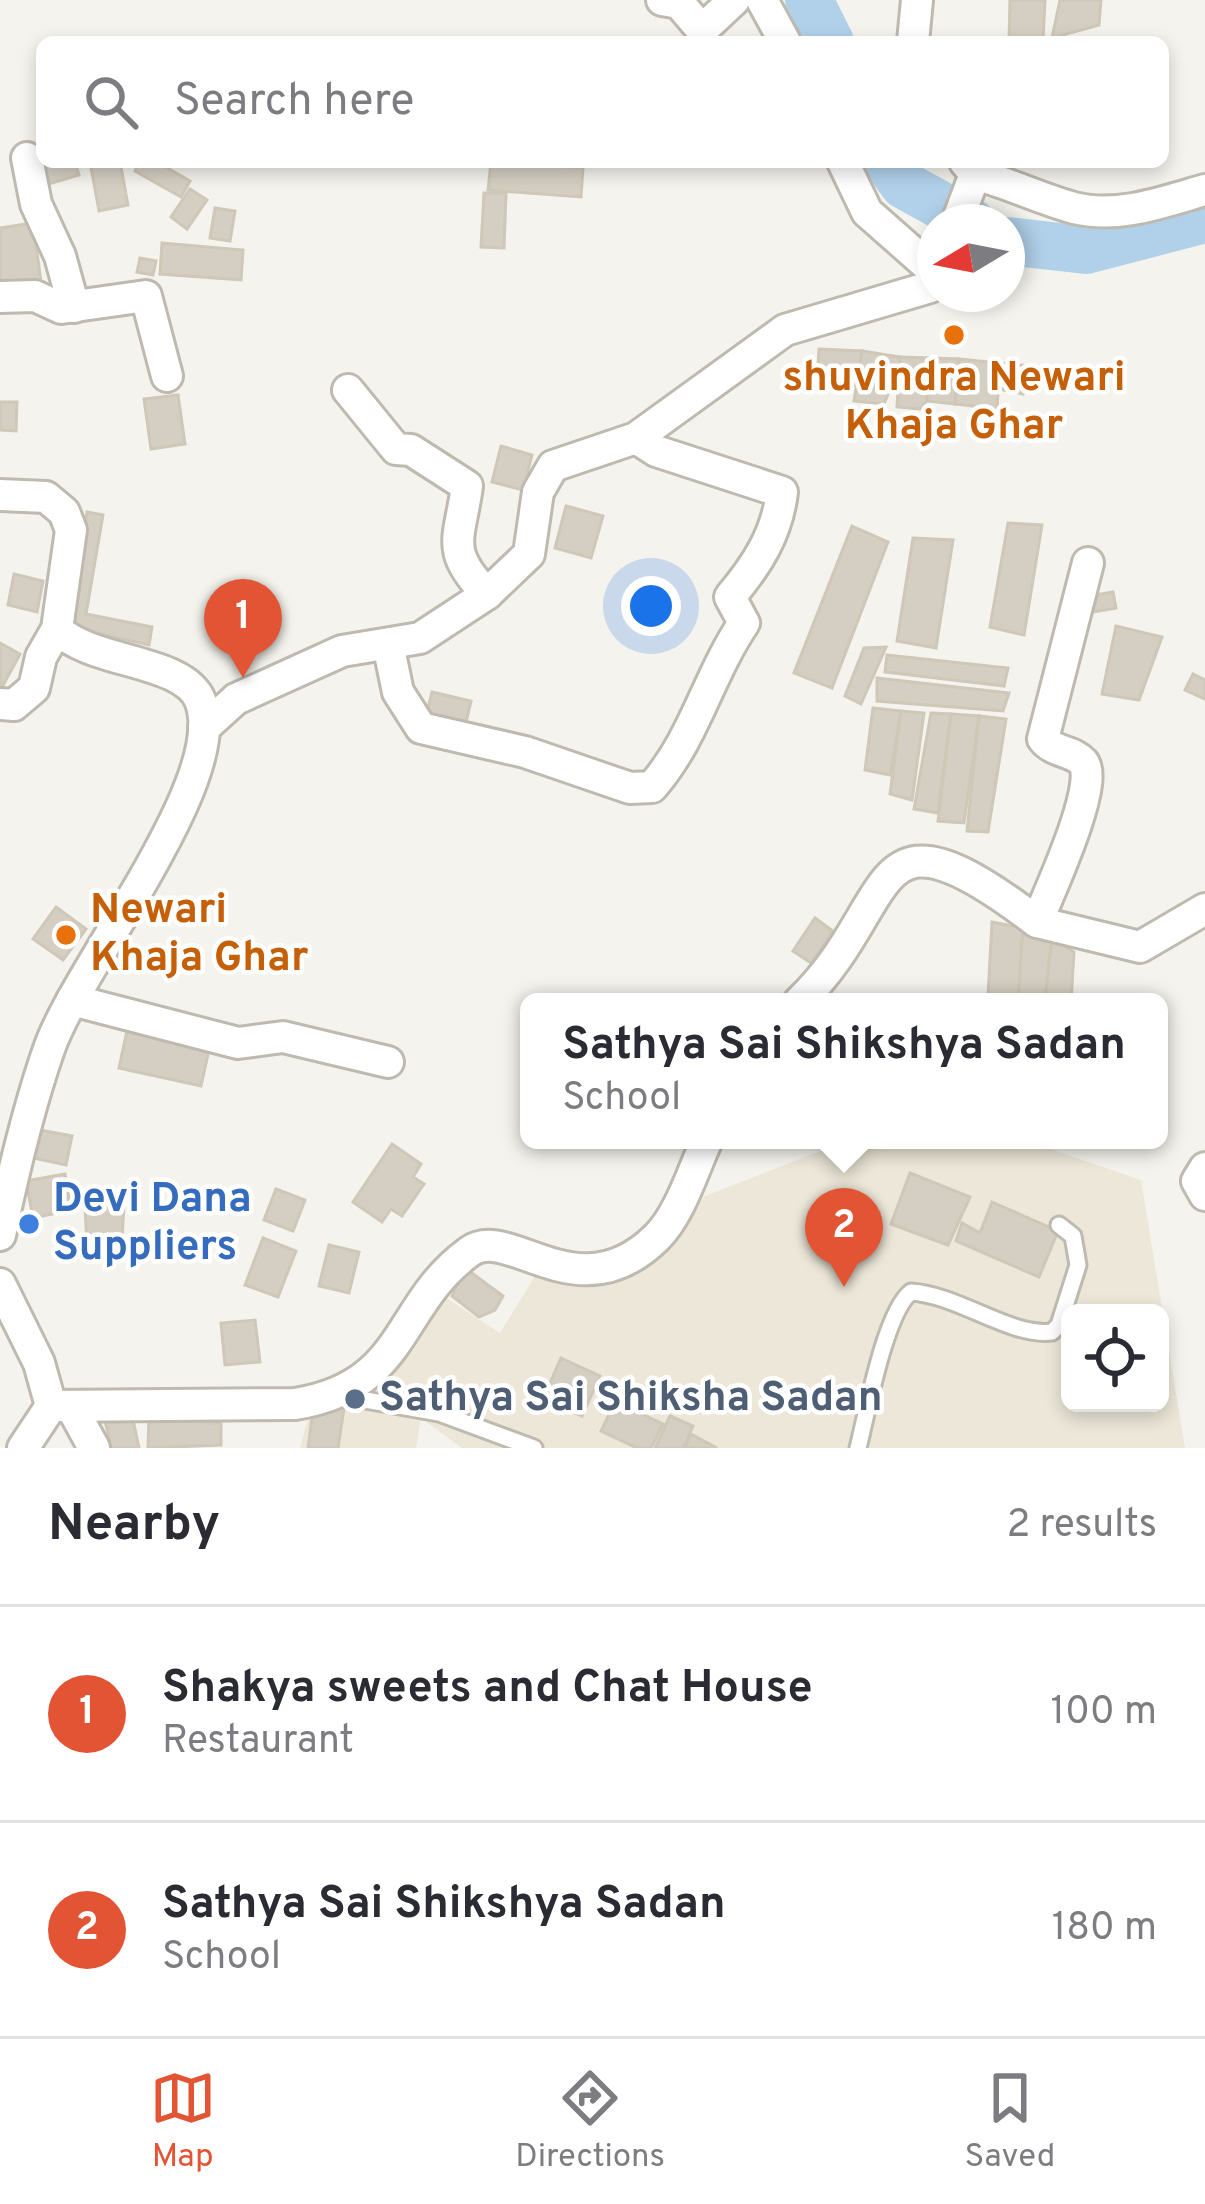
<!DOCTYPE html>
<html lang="en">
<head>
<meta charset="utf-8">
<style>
	:root { --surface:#fff; --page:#f2f2f3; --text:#2b2b33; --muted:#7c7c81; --line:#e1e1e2; --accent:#e35435 }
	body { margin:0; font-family:Overpass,sans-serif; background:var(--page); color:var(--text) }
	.controls { position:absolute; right:36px; bottom:36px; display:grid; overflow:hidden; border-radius:18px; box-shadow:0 6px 18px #0003 }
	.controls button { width:108px; height:108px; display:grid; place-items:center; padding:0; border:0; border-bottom:3px solid var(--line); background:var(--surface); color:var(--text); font:60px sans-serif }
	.compass { position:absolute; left:917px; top:204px; width:108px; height:108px; border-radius:50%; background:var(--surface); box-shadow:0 6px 18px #0003; rotate:260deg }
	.you { position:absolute; left:651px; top:606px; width:42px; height:42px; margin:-30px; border:9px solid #fff; border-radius:50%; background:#1a73e8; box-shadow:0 0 0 18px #1a73e833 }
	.badge { display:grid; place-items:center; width:78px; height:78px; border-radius:50%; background:var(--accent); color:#fff; font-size:39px; font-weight:700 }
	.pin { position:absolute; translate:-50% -99px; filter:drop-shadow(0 3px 6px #0008) }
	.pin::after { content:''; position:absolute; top:63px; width:42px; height:36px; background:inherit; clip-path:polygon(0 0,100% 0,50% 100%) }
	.popup { position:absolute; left:520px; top:993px; width:648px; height:156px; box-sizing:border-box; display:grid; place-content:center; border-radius:18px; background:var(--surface); filter:drop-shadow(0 3px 9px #0005); font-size:39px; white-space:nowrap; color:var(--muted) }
	.popup b { font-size:45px; color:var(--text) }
	.popup::after { content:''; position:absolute; left:50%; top:100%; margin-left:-24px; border:24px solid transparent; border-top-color:var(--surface) }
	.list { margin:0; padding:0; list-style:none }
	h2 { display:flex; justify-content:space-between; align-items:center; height:156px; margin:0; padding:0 48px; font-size:51px }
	h2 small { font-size:39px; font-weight:400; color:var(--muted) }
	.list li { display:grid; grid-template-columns:78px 1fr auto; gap:36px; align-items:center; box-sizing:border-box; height:216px; padding:0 48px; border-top:3px solid var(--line) }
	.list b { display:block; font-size:45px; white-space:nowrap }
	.list p { margin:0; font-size:39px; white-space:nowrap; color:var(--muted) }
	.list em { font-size:39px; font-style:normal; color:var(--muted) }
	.icon { flex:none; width:66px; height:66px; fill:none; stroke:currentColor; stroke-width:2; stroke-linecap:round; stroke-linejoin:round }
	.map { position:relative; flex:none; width:1205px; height:1448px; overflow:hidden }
	.search { position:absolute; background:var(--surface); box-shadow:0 6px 18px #0003; left:36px; right:36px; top:36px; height:132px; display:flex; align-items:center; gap:30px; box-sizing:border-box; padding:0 42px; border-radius:18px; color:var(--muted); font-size:45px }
	.sheet { height:588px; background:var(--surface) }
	nav { display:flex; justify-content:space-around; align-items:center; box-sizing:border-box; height:168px; border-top:3px solid var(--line); background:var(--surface); font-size:33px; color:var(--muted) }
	nav a { display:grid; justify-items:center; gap:6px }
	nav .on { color:var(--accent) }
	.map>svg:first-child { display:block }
	.education { fill:#ece7d8; fill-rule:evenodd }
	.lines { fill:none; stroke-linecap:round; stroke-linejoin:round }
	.river { stroke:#b1d1ea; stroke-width:48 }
	.building { fill:#d5cfc3; stroke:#cfc7b7; stroke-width:3 }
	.lane-casing { stroke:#bfbab0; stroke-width:21 }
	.street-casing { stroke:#bfbab0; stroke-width:36 }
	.lane { stroke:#fff; stroke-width:15 }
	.street { stroke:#fff; stroke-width:30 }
	.food-dot { fill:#e8710a; stroke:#fff; stroke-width:4.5 }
	.shop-dot { fill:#3f7fe0; stroke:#fff; stroke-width:4.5 }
	.service-dot { fill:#5c6f8a; stroke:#fff; stroke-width:4.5 }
	.labels { text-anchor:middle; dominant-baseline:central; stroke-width:9; stroke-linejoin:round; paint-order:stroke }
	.food-label { font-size:42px; font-weight:bold; fill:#c56008; stroke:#fff }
	.shop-label { font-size:42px; font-weight:bold; fill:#366cbe; stroke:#fff; text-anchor:start }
	.service-label { font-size:42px; font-weight:bold; fill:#4e5e75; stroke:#fff; text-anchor:start }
</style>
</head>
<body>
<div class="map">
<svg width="1205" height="1448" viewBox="0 0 1205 1448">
	<rect width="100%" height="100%" fill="#f5f3ed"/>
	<path class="education" d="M849 1140H1024L1141 1180 1185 1448H462L421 1418 416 1448H300L311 1407 445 1297 500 1333 538 1271 657 1253 705 1196ZM1070 1313H1160V1403H1070Z"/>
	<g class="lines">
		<g class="river">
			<polyline points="809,0 830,42"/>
			<polyline points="887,162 904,185 971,222"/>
			<polyline points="1007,241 1086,250 1205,219"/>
		</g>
	</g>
	<g class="building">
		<polygon points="1010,0 1045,0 1043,42 1009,42"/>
		<polygon points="1060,0 1101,0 1099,25 1052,38"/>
		<polygon points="42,148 42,162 75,162 79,175 42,186 32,151"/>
		<polygon points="90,162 120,162 128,205 99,211"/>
		<polygon points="139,162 157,162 190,181 181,197 135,171"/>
		<polygon points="491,162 583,168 581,197 488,190"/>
		<polygon points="190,189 207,200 187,229 171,217"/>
		<polygon points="484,193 506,193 504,248 481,247"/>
		<polygon points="215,208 235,211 230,241 210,238"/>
		<polygon points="33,223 41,282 0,287 0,228"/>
		<polygon points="162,243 243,250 241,280 160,274"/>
		<polygon points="140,258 156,261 153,275 137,272"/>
		<polygon points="819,349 862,351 859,386 817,384"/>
		<polygon points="862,351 900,357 897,392 889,392 884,404 854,401"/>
		<polygon points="900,357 930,358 927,401 920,409 897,407"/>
		<polygon points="930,358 959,359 955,404 927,401"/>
		<polygon points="959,359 1000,363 997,409 955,404"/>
		<polygon points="1000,363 1031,366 1023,394 999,389"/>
		<polygon points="178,395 185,444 151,449 144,399"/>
		<polygon points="0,402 17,402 16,431 0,430"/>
		<polygon points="501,446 532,455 523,490 492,482"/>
		<polygon points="566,506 603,516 591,558 555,548"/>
		<polygon points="87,512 103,515 86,614 152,627 149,645 67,626"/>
		<polygon points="1008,523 1042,525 1024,635 990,627"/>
		<polygon points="852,526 888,542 832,688 794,673"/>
		<polygon points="913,538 953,540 936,648 897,641"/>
		<polygon points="14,574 43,581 37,612 8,605"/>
		<polygon points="1113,592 1116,608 1093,612 1090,596"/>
		<polygon points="1116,626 1162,637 1139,700 1102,694"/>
		<polygon points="0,643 20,654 0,691"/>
		<polygon points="886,647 861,704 845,696 864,648"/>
		<polygon points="887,655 1008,668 1004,686 885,672"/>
		<polygon points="1193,674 1205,680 1205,699 1185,690"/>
		<polygon points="877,678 1009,693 1003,711 877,701"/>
		<polygon points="432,692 471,701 464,731 425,721"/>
		<polygon points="873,708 901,711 890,775 865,770"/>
		<polygon points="901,711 924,713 912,800 890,794"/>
		<polygon points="931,713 951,714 938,813 914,809"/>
		<polygon points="951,714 979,716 964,823 938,821"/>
		<polygon points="979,716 1006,719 988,832 967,831"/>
		<polygon points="56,907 86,929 63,960 33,939"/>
		<polygon points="815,918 833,931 811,963 793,951"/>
		<polygon points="992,922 1023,928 1018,1002 988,996"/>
		<polygon points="1023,928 1052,937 1045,1002 1018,1002"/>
		<polygon points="1052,937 1074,952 1071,1002 1045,1002"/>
		<polygon points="128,1026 210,1045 201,1086 119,1068"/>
		<polygon points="40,1130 72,1136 66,1165 34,1158"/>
		<polygon points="392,1144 421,1164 413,1177 424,1184 402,1216 391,1209 382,1222 353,1202"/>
		<polygon points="910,1173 970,1197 948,1245 891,1224"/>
		<polygon points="65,1174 71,1210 33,1218 26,1181"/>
		<polygon points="276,1189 305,1200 293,1231 264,1220"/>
		<polygon points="992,1202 1058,1231 1039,1277 956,1241 962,1223 980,1233"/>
		<polygon points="124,1203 122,1240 87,1247 85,1206"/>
		<polygon points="263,1238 296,1251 278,1297 245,1285"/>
		<polygon points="329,1245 359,1252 349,1293 319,1286"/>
		<polygon points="465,1268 503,1296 495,1310 479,1317 452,1296"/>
		<polygon points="255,1320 260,1362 225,1365 221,1323"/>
		<polygon points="561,1358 600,1376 582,1416 543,1399"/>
		<polygon points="615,1402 663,1424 651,1448 637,1448 601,1431"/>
		<polygon points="314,1403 344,1408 338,1448 308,1448"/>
		<polygon points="131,1410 139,1448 111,1448 104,1416"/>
		<polygon points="149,1415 209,1417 209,1423 221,1423 221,1445 148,1448"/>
		<polygon points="670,1416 693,1426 683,1448 655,1448"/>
		<polygon points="691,1434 717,1448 685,1448"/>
	</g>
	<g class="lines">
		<g class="lane-casing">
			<g id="lane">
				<polyline points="337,1395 439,1413 534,1448"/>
				<path d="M858 1448C867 1413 885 1312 911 1292 959 1295 1010 1337 1052 1332L1059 1325 1078 1265 1073 1236 1059 1225"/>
			</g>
		</g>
		<g class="street-casing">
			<g id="street">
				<polyline points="662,0 679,3 702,30 734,0"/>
				<polyline points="762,0 785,42"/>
				<polyline points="913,42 917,0"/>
				<polyline points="27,158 36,204 60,256 74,307"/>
				<polyline points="843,162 867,212 935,272"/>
				<path d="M965 162 975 174C1008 183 1041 199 1074 208 1118 219 1163 202 1205 190"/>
				<polyline points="957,222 975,174"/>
				<polyline points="0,297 35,296 61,308 146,296 167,376"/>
				<path d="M348 390 396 449 411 450 467 486C460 539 444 550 487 594"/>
				<polyline points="0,495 46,497 64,512 71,530 57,629 41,657 34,688 14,705 0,704"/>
				<path d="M388 644 398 692 421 728 525 752 630 788 652 787C695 738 708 676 744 623L730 597C757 565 777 534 782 492L656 451 636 438"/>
				<polyline points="204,728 236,699 342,651 420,638 487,594 529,554 538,492 553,466 636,438 785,330 930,287 935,279"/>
				<polyline points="1037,922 1140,947 1205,909"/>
				<polyline points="72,1000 238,1043 283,1037 388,1062"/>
				<path d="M799 1002C902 904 862 788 1037 922 1047 897 1101 782 1083 762 1072 750 1054 753 1043 739L1088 563"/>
				<polyline points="1205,1168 1197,1181 1205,1195"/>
				<path d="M0 1235C13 1173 28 1109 49 1049 77 967 232 778 200 700 183 659 92 664 57 629"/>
				<polyline points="0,1284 39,1363 51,1406 23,1448"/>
				<path d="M51 1406 295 1404C408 1386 395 1306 469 1252 509 1222 577 1315 656 1238 680 1215 693 1170 707 1140"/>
				<polyline points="71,1406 94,1448"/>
			</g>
		</g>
		<use href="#lane" class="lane"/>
		<use href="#street" class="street"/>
	</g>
	<g class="food-dot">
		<circle cx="954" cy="335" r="12"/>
		<circle cx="66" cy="935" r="12"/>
	</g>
	<circle class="shop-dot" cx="29" cy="1224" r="12"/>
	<circle class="service-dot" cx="355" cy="1399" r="12"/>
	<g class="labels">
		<g class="food-label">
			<text x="954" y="379">shuvindra Newari<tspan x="954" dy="48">Khaja Ghar</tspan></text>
			<text x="90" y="911" text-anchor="start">Newari<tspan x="90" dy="48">Khaja Ghar</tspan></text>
		</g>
		<g class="shop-label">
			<text x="53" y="1200">Devi Dana<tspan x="53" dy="48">Suppliers</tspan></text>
		</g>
		<g class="service-label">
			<text x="379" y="1399">Sathya Sai Shiksha Sadan</text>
		</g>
	</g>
</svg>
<div class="controls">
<button><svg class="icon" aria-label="locate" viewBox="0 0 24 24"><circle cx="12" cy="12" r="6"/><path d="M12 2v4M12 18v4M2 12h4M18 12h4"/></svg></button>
</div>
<svg class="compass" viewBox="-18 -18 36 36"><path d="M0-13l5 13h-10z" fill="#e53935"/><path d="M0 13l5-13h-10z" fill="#7c7c81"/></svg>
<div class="you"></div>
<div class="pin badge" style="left:243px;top:678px">1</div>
<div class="pin badge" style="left:844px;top:1287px">2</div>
<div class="popup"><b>Sathya Sai Shikshya Sadan</b>School</div>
<div class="search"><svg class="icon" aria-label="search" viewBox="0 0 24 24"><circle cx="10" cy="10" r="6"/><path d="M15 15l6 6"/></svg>Search here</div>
</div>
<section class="sheet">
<h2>Nearby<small>2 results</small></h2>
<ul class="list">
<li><span class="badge">1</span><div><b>Shakya sweets and Chat House</b><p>Restaurant</p></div><em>100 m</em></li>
<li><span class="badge">2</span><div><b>Sathya Sai Shikshya Sadan</b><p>School</p></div><em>180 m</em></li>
</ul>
</section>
<nav>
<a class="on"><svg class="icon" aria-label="map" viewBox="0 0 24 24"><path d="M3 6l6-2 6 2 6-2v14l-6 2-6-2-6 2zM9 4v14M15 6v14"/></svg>Map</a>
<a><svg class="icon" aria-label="directions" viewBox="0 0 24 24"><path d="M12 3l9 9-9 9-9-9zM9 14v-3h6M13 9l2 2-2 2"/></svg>Directions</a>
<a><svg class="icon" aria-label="saved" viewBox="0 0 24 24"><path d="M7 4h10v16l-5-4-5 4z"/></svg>Saved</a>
</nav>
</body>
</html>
